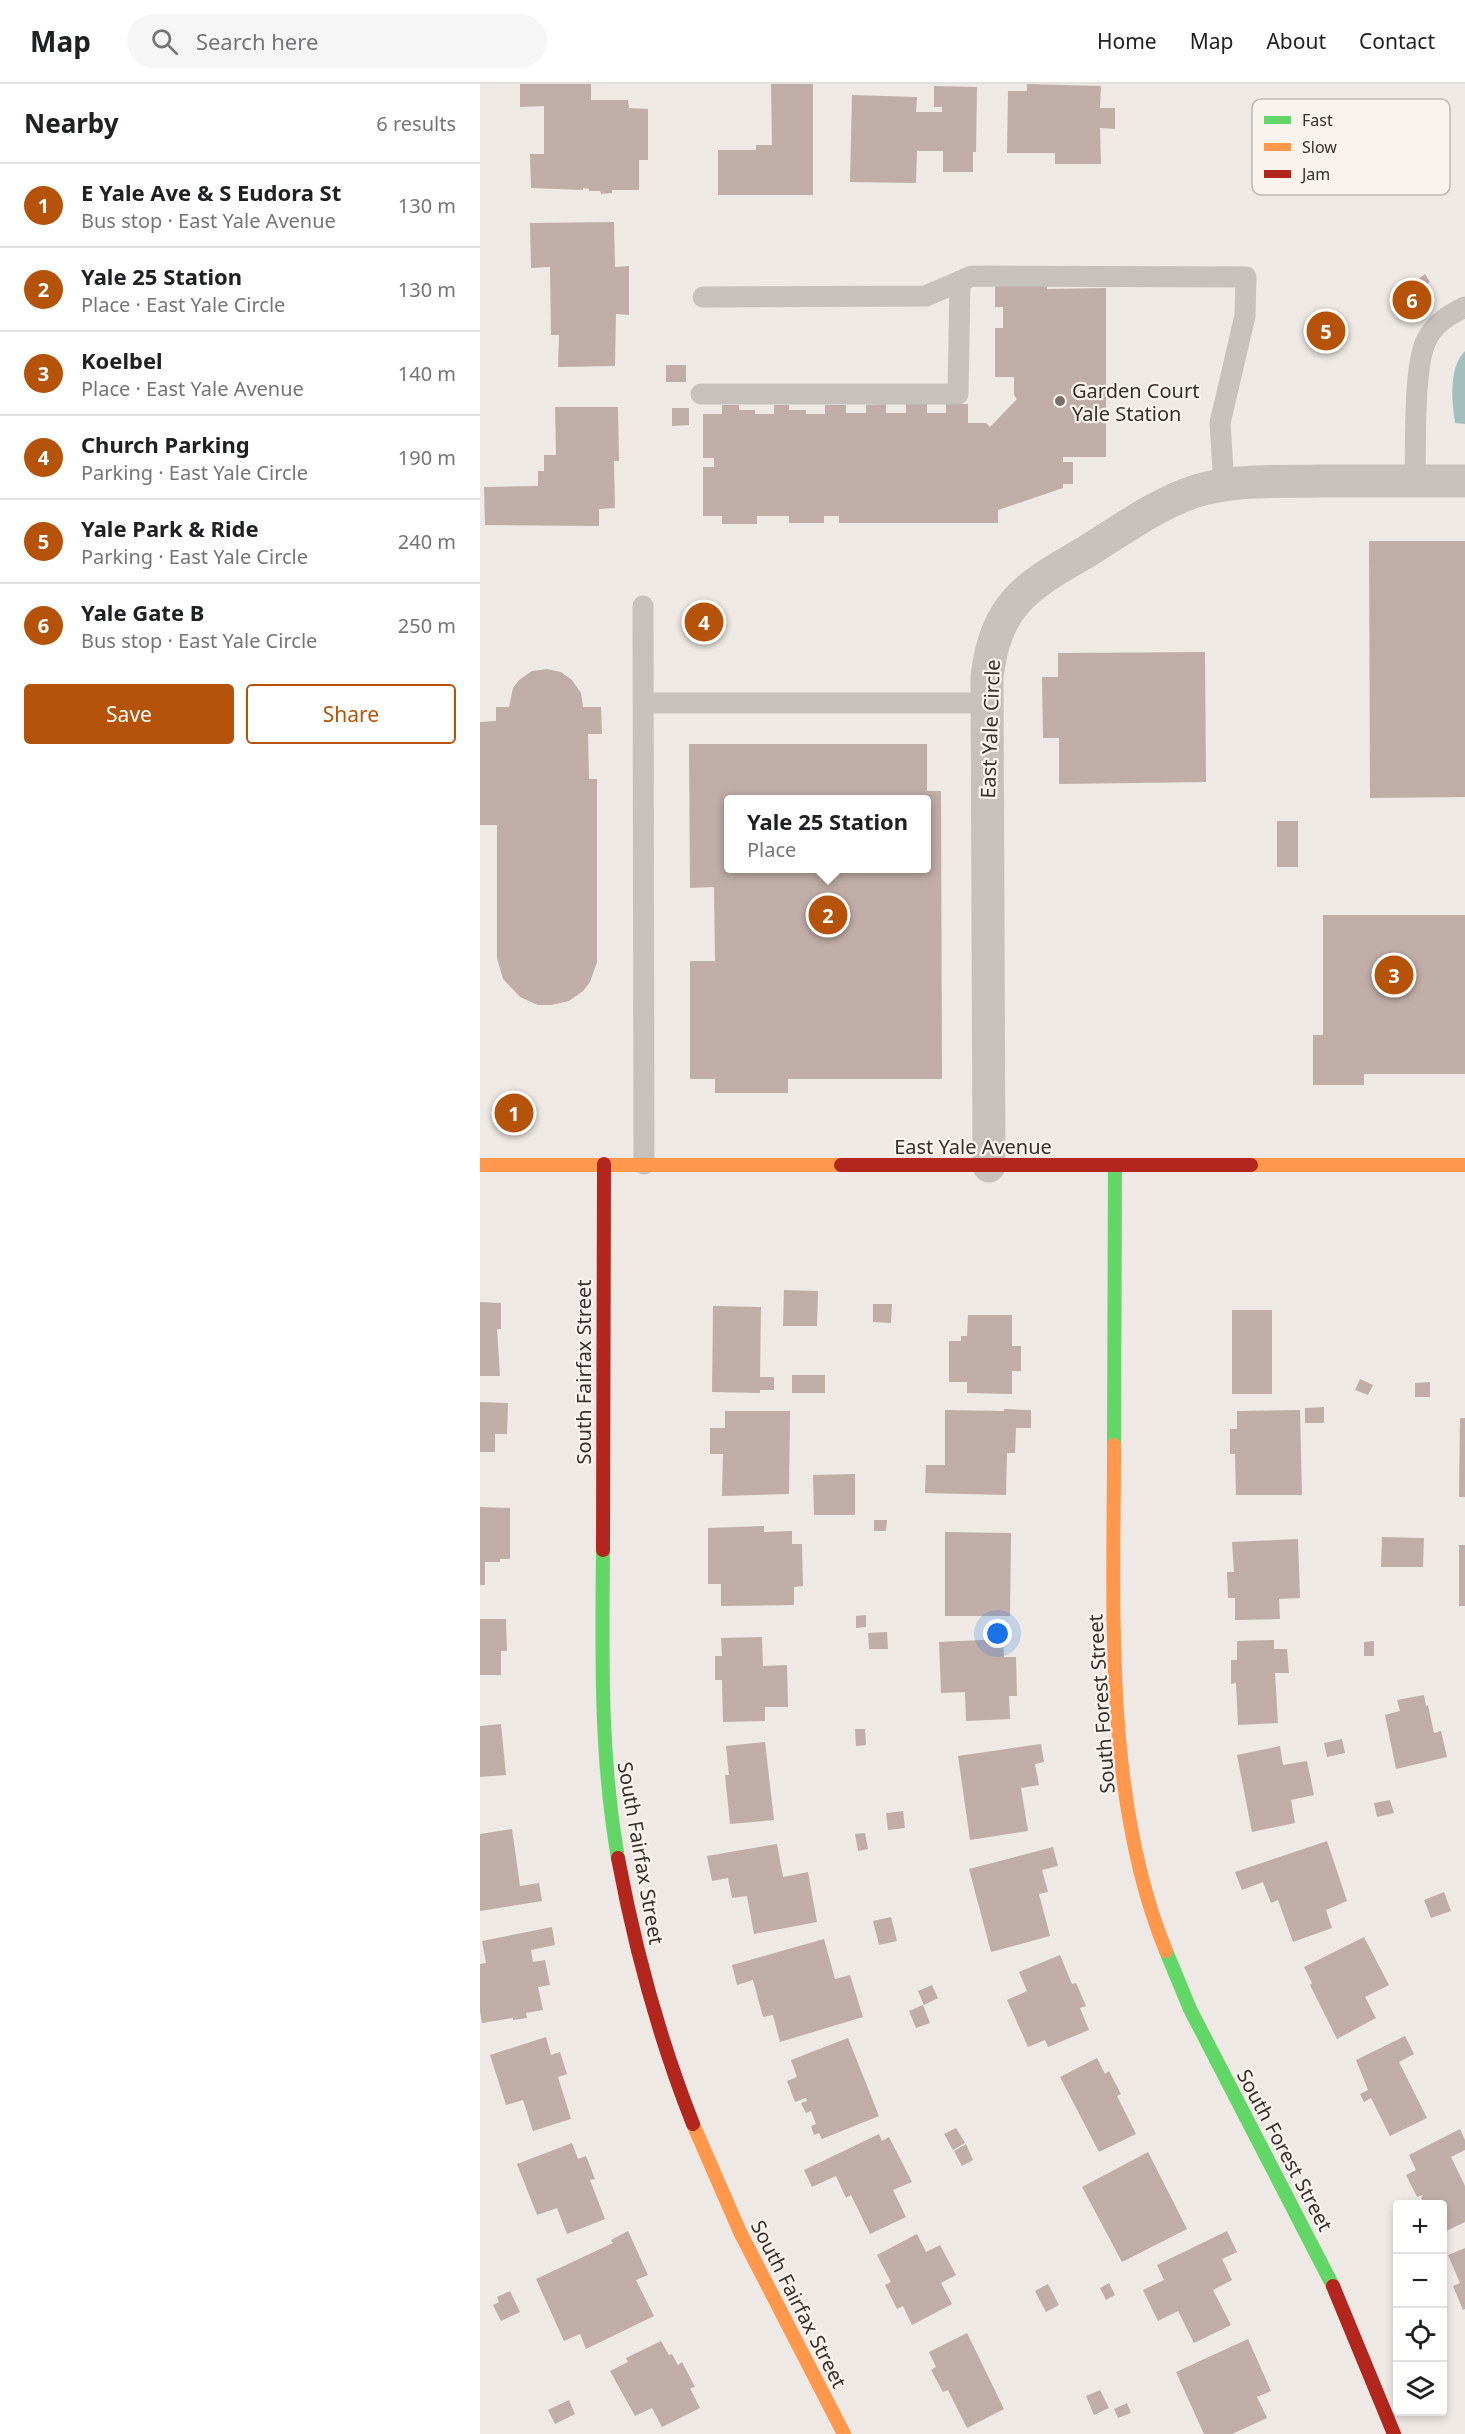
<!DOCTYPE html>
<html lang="en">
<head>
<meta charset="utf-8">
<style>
	:root { --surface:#fff; --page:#f6f6f6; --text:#202124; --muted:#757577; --line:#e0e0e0; --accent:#b45309 }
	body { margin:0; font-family:"Noto Sans",sans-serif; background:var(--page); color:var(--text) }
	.controls { position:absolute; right:18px; bottom:18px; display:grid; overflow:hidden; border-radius:6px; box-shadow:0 3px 9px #0003 }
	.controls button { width:54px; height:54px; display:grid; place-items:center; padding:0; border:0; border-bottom:2px solid var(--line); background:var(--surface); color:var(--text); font:30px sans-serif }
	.you { position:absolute; left:518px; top:1550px; width:21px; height:21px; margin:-15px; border:4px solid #fff; border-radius:50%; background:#1a73e8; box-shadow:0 0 0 9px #1a73e833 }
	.badge { display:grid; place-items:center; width:39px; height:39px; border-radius:50%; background:var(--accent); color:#fff; font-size:20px; font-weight:700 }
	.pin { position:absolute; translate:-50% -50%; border:3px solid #fff; box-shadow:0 2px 6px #0006 }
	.popup { position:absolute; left:244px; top:711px; width:207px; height:78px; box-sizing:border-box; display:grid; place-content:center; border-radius:6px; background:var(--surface); filter:drop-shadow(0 2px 4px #0005); font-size:20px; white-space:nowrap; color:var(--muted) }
	.popup b { font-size:22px; color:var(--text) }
	.popup::after { content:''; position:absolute; left:50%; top:100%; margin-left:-12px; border:12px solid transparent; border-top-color:var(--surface) }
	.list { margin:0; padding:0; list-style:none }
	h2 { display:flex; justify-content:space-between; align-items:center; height:78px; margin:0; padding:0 24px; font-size:26px }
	h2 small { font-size:20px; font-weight:400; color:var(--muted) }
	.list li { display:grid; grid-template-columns:39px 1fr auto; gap:18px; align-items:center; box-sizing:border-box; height:84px; padding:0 24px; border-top:2px solid var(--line) }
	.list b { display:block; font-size:22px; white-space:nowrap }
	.list p { margin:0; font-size:20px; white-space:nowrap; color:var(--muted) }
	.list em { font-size:20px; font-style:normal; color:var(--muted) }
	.actions { display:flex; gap:12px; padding:18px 24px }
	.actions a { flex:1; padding:14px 0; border:2px solid var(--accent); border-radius:6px; text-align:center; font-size:21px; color:var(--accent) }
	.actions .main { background:var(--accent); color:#fff }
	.icon { flex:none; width:33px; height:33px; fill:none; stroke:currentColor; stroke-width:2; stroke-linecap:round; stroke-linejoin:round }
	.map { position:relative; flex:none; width:985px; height:2350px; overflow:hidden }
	header { display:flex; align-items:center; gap:36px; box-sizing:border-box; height:84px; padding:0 30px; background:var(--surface); border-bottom:2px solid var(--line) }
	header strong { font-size:28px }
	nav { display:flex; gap:33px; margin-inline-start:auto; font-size:21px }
	.search { width:420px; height:54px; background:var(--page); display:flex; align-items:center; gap:15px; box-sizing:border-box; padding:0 21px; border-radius:33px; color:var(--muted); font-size:22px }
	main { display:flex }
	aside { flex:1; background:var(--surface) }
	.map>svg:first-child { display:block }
	.water { fill:#a2bebd }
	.building { fill:#c0ada8; fill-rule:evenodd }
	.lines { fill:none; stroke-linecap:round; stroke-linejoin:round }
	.lane { stroke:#c7c1bd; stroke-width:21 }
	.street { stroke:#c7c1bd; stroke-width:33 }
	.fast { stroke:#63d668; stroke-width:14 }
	.slow { stroke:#ff974d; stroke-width:14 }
	.jam { stroke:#b3261e; stroke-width:14 }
	.poi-dot { fill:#786f6c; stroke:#f9f3ed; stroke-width:2 }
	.labels { text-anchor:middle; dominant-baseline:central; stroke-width:4.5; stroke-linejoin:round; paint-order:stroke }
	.poi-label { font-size:20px; fill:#382e2b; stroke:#f9f3ed; text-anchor:start }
	.street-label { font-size:20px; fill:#382e2b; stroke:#f9f3ed }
	.key { fill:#f9f3ed; stroke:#bfb8b3; stroke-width:1.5 }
	.key-label { font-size:16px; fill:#382e2b }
</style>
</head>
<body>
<header>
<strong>Map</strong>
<div class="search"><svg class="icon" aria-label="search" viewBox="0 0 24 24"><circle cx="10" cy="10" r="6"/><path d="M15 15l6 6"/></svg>Search here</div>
<nav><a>Home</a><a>Map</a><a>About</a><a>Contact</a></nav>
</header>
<main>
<aside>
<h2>Nearby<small>6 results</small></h2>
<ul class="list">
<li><span class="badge">1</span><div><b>E Yale Ave &amp; S Eudora St</b><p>Bus stop · East Yale Avenue</p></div><em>130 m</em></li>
<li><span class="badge">2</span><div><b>Yale 25 Station</b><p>Place · East Yale Circle</p></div><em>130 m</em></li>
<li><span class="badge">3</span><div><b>Koelbel</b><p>Place · East Yale Avenue</p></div><em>140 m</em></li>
<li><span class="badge">4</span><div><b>Church Parking</b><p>Parking · East Yale Circle</p></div><em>190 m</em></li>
<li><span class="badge">5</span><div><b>Yale Park &amp; Ride</b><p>Parking · East Yale Circle</p></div><em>240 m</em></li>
<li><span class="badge">6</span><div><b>Yale Gate B</b><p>Bus stop · East Yale Circle</p></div><em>250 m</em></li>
</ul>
<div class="actions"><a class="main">Save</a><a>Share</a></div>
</aside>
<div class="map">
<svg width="985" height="2350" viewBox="0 0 985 2350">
	<rect width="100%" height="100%" fill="#eee9e4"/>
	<path class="water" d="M985 267V340L975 339C972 317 968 285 985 267Z"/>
	<g class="building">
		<polygon points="40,0 111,0 111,16 148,16 149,24 168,25 168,76 159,76 159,106 132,106 132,109 121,110 120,107 109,107 109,105 103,104 103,106 51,104 50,70 64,70 64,22 40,23"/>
		<polygon points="291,0 333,0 333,111 238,111 238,66 276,66 276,61 292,61"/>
		<polygon points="547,0 621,2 620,24 635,24 635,45 620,44 621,80 575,80 575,69 527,69 528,7 547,7"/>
		<polygon points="454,2 497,3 496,68 493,68 493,88 463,88 463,67 437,67 436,99 370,98 372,11 437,13 436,28 462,28 462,23 454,23"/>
		<polygon points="134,138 135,183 149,182 149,231 136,230 135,282 78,283 79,251 71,251 70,183 51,184 50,139"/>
		<polygon points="945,190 950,198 932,211 927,203"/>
		<polygon points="515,200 567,200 567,205 626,204 626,373 583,373 583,378 593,378 593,400 583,400 583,404 518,426 518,439 359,439 359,432 344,432 344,439 309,439 309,432 277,432 277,440 242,440 242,432 223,432 223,383 234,383 234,374 223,374 223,330 242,330 242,321 259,321 259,326 275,326 275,330 294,330 294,321 309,321 309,326 326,326 326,330 345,330 345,321 366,321 366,329 386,329 386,321 406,320 406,329 426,329 426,320 447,320 447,329 466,329 466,320 488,320 488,339 506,339 510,343 537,315 534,311 534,293 515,293 515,244 523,244 523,223 515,223"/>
		<rect x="186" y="281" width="20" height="17"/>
		<polygon points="75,323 138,323 139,377 134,377 135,424 119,425 119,442 5,441 4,403 58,402 58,387 64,387 64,371 76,371"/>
		<polygon points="192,324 209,324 209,341 192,342"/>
		<polygon points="889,457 985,457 985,713 890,714"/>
		<polygon points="725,568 726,698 579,700 579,654 563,654 562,593 578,593 578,569"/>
		<polygon points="67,585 81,588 92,596 101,609 103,623 121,623 122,650 108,650 109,695 117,695 117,878 110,898 103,907 89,917 71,921 58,921 40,913 23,895 17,874 17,741 0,741 0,638 16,637 16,623 29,623 33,604 39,596 52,587"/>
		<path d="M209 660H447V707H461L462 995H308V1009H235V995H210V877H235L234 803 210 804ZM249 716H447V784H249Z"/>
		<rect x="797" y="737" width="21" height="46"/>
		<polygon points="843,831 985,831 985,990 884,990 884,1001 833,1001 833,951 843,951"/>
		<polygon points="304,1206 338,1207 337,1242 303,1242"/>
		<polygon points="0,1218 21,1219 21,1245 17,1245 20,1292 0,1292"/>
		<polygon points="393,1220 412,1220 411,1239 393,1238"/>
		<polygon points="233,1222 281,1223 280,1293 294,1293 294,1306 280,1306 280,1309 232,1308"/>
		<rect x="752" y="1226" width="40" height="84"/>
		<polygon points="488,1231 532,1231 532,1262 541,1262 541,1287 532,1287 532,1310 487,1309 487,1298 469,1298 469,1257 481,1257 481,1252 487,1252"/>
		<rect x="312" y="1291" width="33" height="18"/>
		<polygon points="880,1295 893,1301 888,1311 875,1306"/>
		<polygon points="950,1298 950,1313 935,1313 935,1299"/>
		<polygon points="0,1318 28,1319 27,1350 15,1350 15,1368 0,1368"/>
		<polygon points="844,1323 844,1339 825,1339 825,1324"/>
		<polygon points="524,1325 551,1326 551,1344 536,1344 535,1369 527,1369 526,1411 445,1409 446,1381 465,1381 465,1326 524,1327"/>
		<polygon points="820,1326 822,1411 756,1411 755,1370 750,1370 750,1345 757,1345 757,1327"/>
		<polygon points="245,1327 310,1327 309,1410 242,1412 243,1370 230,1370 230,1344 245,1344"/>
		<polygon points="980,1334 985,1334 985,1413 979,1413"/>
		<polygon points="375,1390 375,1431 334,1431 333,1391"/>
		<polygon points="0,1423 30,1424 30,1475 20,1475 20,1478 5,1478 5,1501 0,1501"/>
		<polygon points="394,1436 407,1436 406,1447 394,1447"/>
		<polygon points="284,1442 284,1448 312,1447 312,1460 322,1460 323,1502 314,1503 314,1521 241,1522 241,1500 228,1500 228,1444"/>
		<polygon points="465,1448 531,1449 530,1532 465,1532"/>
		<polygon points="902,1453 944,1454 943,1483 901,1483"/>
		<polygon points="818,1455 820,1514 799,1515 800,1535 755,1536 755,1514 748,1514 747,1488 754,1488 752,1458"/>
		<rect x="979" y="1461" width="6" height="61"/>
		<polygon points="386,1531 386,1543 376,1544 376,1532"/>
		<polygon points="0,1535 26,1535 27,1567 21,1567 21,1591 0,1591"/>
		<polygon points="407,1548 408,1565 389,1565 388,1549"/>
		<polygon points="282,1553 283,1582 307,1581 308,1623 285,1623 285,1637 243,1638 242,1596 235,1596 235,1572 242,1572 241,1554"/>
		<polygon points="523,1555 524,1573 536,1573 537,1612 529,1612 530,1635 486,1637 485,1608 461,1609 459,1558"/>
		<polygon points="794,1556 794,1565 807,1565 809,1589 795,1589 798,1639 758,1641 756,1599 751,1600 751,1576 757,1576 757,1557"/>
		<polygon points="894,1557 894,1572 884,1572 884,1558"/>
		<polygon points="944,1611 946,1622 948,1621 954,1649 961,1647 967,1673 916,1685 905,1631 920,1627 917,1616"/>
		<polygon points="21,1640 26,1691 0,1693 0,1642"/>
		<polygon points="375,1645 385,1645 386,1661 376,1662"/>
		<polygon points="862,1655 865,1669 847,1673 844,1659"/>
		<polygon points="285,1658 294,1736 250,1740 245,1691 249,1691 246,1662"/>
		<polygon points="561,1660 564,1678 555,1680 559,1701 541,1704 548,1747 490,1756 478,1672"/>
		<polygon points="800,1662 803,1681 827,1677 834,1711 811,1716 815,1739 772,1748 757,1671"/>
		<polygon points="910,1716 914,1729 897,1733 894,1719"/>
		<polygon points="423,1727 425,1744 408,1746 406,1729"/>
		<polygon points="32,1745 40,1802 59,1799 62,1817 0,1827 0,1750"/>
		<polygon points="385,1749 388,1765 378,1767 375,1750"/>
		<polygon points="847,1757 867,1817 846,1826 852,1844 813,1858 798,1816 791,1819 783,1798 762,1806 755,1788"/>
		<polygon points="297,1760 303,1793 328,1788 337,1838 274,1850 267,1812 252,1814 248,1794 232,1797 227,1772"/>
		<polygon points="573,1763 578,1782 562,1786 568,1808 559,1810 570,1852 511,1868 489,1785"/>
		<polygon points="964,1808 971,1827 951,1834 944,1816"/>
		<polygon points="411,1833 417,1857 399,1861 393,1837"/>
		<polygon points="72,1843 75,1861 51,1866 53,1878 65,1876 70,1901 58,1903 63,1926 46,1929 47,1934 33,1936 33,1934 2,1939 0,1927 0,1880 6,1879 2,1857"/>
		<polygon points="884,1853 909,1901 885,1913 896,1934 857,1955 830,1901 832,1899 824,1883"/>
		<polygon points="344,1855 355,1895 370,1891 383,1933 300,1958 293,1931 283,1933 273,1896 257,1901 252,1881"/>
		<polygon points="580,1871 592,1900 596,1899 606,1922 600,1924 609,1946 568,1963 565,1956 548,1963 527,1916 547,1907 539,1888"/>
		<polygon points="452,1901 458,1914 444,1921 438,1907"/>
		<polygon points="443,1921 450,1939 436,1944 429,1927"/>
		<polygon points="925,1952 934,1970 919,1978 947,2034 910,2052 891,2014 884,2018 880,2010 888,2006 876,1976"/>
		<polygon points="66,1953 71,1971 80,1968 87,1990 78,1993 91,2035 53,2047 43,2016 26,2021 10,1971"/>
		<polygon points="368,1954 399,2032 342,2055 339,2049 334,2051 331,2042 336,2040 331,2027 326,2029 321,2019 327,2017 326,2014 315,2018 307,1997 317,1993 311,1976"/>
		<polygon points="617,1974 625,1990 629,1987 641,2010 637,2012 656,2050 619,2068 580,1993"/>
		<polygon points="476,2044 485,2059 473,2066 464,2050"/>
		<polygon points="980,2045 985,2056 985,2066 971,2073 985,2102 985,2138 962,2149 962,2120 945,2120 941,2114 943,2111 937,2113 926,2091 936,2086 929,2071"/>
		<polygon points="399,2050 402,2057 409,2053 432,2098 413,2106 426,2133 390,2150 371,2111 366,2114 356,2092 332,2103 324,2086"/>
		<polygon points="92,2059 98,2075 106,2072 115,2095 110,2096 125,2135 87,2150 77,2124 57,2131 37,2080"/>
		<polygon points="486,2060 493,2076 482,2082 474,2067"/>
		<polygon points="668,2068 707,2145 642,2178 602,2103"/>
		<polygon points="148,2147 168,2191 156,2196 174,2232 106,2265 100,2250 84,2257 56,2195 133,2159 131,2156"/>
		<polygon points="747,2147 757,2168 742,2175 752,2196 733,2206 751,2241 714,2259 698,2227 678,2237 663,2206 684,2196 677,2181"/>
		<polygon points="437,2150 446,2168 460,2161 476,2191 461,2199 472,2220 432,2241 423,2222 417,2225 405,2201 411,2198 397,2171"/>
		<polygon points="985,2164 985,2225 983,2226 973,2202 980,2199 968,2171"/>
		<polygon points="629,2199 635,2211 626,2216 620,2204"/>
		<polygon points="568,2200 579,2221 566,2228 555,2207"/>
		<polygon points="30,2207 40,2228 21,2237 13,2221 19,2218 17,2213"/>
		<polygon points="487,2249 524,2325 487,2344 468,2306 463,2308 451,2286 456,2283 449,2268"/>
		<polygon points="768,2255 791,2307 777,2313 787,2334 752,2350 724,2350 696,2288"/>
		<polygon points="181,2257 189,2271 192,2270 198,2281 202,2278 215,2303 210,2304 220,2324 182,2343 172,2324 155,2332 130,2287 148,2278 146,2274"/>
		<polygon points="620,2306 629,2324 614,2331 606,2312"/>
		<polygon points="89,2316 95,2330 75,2340 68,2326"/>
		<polygon points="647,2319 651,2329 638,2334 634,2325"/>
	</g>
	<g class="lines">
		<g class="lane">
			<polyline points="223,213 446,212 492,192 766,193 765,232 740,339 744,401"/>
			<polyline points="221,310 478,310 480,197"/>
			<path d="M935 397C936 364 933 280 947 255 955 239 969 231 985 223"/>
			<polyline points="163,522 164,1080"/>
			<polyline points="164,619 506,619"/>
		</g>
		<path class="street" d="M509 1082 507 593C516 519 547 502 606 468 640 447 675 421 713 408 753 395 798 398 839 397 888 397 936 397 985 397"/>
		<g class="fast">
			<polyline points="634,1361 635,1082"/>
			<path d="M123 1466C122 1569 120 1672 138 1774"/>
			<polyline points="686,1867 710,1925 853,2202"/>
		</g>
		<g class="slow">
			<polyline points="0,1081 361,1081"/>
			<polyline points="771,1081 985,1081"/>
			<path d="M634 1361C634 1525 623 1713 686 1867"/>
			<polyline points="213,2040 260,2148 364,2350"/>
		</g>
		<g class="jam">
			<polyline points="361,1081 771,1081"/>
			<polyline points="123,1466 124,1080"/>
			<path d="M138 1774C155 1865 179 1954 213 2040"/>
			<polyline points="853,2202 914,2350"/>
		</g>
	</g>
	<circle class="poi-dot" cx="580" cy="317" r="6"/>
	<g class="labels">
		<g class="poi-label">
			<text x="592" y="306">Garden Court<tspan x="592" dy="23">Yale Station</tspan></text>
		</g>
		<g class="street-label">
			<text transform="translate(510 645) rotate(-88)">East Yale Circle</text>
			<text x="493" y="1062">East Yale Avenue</text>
			<text transform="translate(103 1288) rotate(-90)">South Fairfax Street</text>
			<text transform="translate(621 1620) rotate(-94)">South Forest Street</text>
			<text transform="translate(161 1769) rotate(80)">South Fairfax Street</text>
			<text transform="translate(805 2066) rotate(62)">South Forest Street</text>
			<text transform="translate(319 2220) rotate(63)">South Fairfax Street</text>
		</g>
	</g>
	<rect x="772" y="15" width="198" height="96" rx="9" class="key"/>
	<rect x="784" y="32" width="27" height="8" fill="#63d668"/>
	<rect x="784" y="59" width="27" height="8" fill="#ff974d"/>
	<rect x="784" y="86" width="27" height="8" fill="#b3261e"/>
	<g class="key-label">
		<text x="822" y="42">Fast</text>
		<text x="822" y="69">Slow</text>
		<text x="822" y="96">Jam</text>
	</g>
</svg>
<div class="controls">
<button>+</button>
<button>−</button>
<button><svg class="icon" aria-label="locate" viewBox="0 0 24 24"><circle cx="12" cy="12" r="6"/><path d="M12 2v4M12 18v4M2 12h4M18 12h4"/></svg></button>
<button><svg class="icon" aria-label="layers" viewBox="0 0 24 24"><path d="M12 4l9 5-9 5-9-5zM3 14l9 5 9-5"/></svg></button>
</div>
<div class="you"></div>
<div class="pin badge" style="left:34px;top:1029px">1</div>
<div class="pin badge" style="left:348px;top:831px">2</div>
<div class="popup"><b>Yale 25 Station</b>Place</div>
<div class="pin badge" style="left:914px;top:891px">3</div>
<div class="pin badge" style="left:224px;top:538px">4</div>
<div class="pin badge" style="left:846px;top:247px">5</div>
<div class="pin badge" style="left:932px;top:216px">6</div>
</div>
</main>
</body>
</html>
